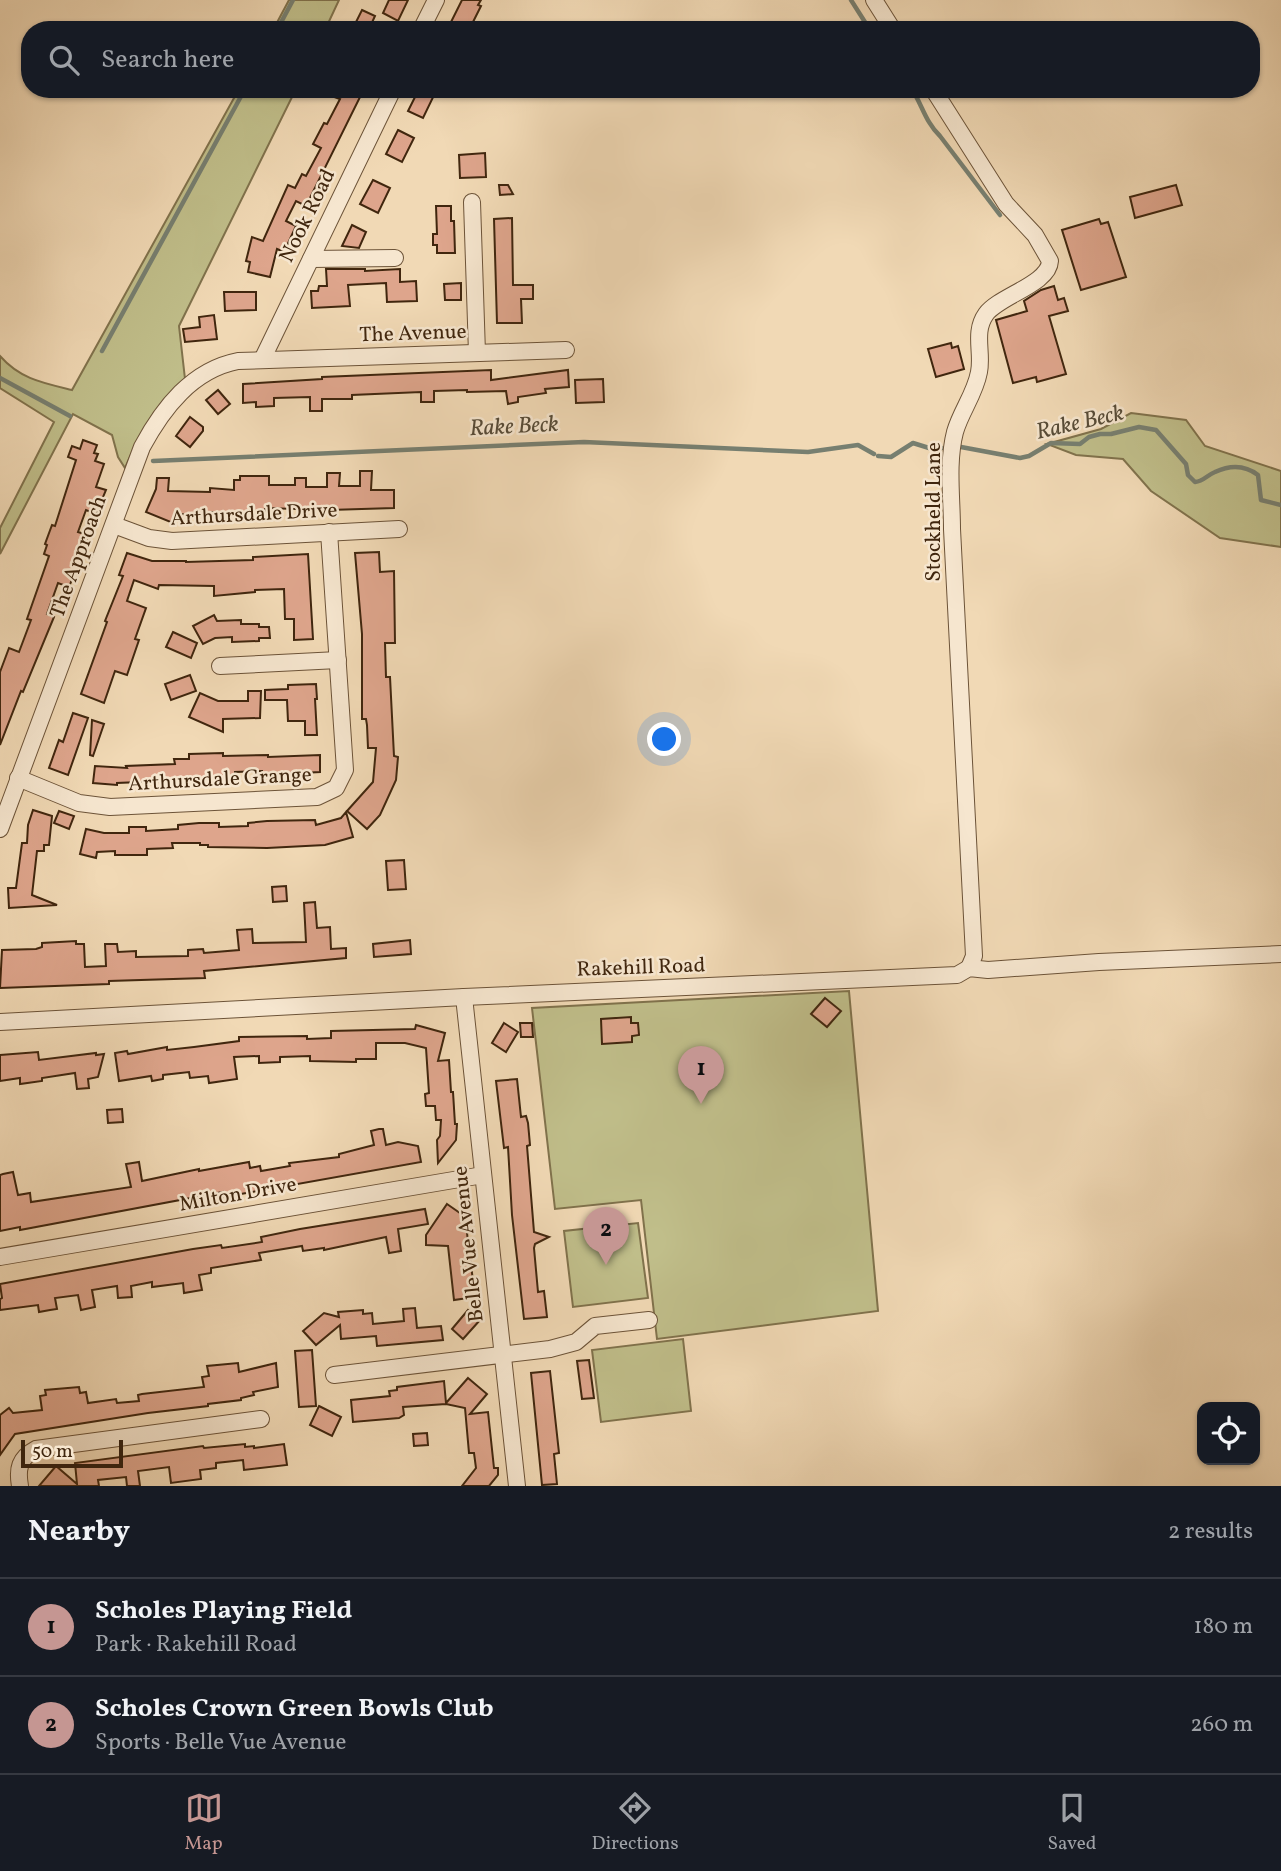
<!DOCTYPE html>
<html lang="en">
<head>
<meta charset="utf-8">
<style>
	:root { --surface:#171b24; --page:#20242c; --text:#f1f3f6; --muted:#9ea1a6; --line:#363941; --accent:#c59692 }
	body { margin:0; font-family:Vollkorn,serif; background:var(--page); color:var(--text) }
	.controls { position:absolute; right:21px; bottom:21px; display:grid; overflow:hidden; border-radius:14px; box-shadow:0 2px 5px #0004 }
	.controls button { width:63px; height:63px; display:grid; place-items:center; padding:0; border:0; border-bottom:2px solid var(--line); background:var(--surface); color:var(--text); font:35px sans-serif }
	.scale { position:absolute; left:21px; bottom:18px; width:102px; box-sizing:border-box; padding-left:7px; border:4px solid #40260e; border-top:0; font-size:19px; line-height:24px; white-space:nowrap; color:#40260e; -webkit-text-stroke:5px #f6e6cf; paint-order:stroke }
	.you { position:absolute; left:665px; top:740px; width:24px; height:24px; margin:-18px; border:5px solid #fff; border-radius:50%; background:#1a73e8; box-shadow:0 0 0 10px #1a73e833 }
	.badge { display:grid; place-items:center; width:46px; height:46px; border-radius:50%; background:var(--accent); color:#111; font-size:23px; font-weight:700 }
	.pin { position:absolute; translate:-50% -58px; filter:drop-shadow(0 2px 4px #0008) }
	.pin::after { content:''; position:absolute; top:37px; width:24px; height:21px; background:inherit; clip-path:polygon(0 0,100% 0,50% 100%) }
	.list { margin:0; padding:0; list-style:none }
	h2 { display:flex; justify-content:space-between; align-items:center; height:91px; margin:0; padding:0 28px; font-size:30px }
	h2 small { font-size:23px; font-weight:400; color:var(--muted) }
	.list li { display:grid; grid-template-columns:46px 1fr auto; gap:21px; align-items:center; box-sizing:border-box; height:98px; padding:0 28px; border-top:2px solid var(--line) }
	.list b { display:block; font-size:26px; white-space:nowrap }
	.list p { margin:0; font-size:23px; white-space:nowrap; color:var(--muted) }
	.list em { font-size:23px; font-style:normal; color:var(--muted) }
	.icon { flex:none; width:38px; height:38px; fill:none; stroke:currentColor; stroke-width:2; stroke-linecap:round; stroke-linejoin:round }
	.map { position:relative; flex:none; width:1281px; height:1486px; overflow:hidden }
	.search { position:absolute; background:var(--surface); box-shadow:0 2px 5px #0004; left:21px; right:21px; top:21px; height:77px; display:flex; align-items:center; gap:18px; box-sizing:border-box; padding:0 24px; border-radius:28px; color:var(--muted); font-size:26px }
	.sheet { height:287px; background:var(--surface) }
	nav { display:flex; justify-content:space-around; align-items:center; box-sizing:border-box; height:98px; border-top:2px solid var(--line); background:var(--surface); font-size:19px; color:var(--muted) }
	nav a { display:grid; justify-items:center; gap:4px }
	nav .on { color:var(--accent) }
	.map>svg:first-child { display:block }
	.green { fill:#c0be8a; stroke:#80724c; stroke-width:2 }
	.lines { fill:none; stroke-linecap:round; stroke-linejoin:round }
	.stream { stroke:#777f70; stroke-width:4.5 }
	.building { fill:#dea58c; stroke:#40260e; stroke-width:2 }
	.minor-casing { stroke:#6c5338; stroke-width:18 }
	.minor { stroke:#f6e6cf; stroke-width:16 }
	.labels { text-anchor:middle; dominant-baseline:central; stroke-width:5; stroke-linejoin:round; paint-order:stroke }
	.street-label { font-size:21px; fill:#40260e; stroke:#f6e6cf }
	.water-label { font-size:23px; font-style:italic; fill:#574b37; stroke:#f6e6cf }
</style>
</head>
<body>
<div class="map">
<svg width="1281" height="1486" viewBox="0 0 1281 1486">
	<rect width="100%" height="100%" fill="#f1d9b5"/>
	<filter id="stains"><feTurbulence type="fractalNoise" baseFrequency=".00286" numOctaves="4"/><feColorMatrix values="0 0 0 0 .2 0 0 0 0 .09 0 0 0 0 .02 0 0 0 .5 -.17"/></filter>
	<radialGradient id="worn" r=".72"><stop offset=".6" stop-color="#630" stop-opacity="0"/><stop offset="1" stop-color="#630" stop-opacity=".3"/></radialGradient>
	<g class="green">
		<polygon points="289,0 339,0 325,30 273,30"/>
		<path d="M239 89H296L179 326 185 379C158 411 141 429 125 468L118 457 112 435 73 414 0 554V528L54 422 0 388V356C20 379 43 383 72 390Z"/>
		<polygon points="1131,413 1186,420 1205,446 1281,471 1281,547 1220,538 1151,491 1123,459 1076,455 1047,444 1101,429"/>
		<polygon points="849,991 878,1311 657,1339 641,1200 555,1209 532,1008"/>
		<polygon points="638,1223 648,1298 573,1307 564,1231"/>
		<polygon points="683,1339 691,1411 601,1422 592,1350"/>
	</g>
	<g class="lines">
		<g class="stream">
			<polyline points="851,0 870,30"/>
			<polyline points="277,30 293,0"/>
			<path d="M912 89C922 105 926 123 940 136L1000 215"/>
			<polyline points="102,351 245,89"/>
			<polyline points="0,378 70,416"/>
			<path d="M961 447 1020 458 1029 456 1051 443 1080 444 1089 437 1100 434H1111L1139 427 1156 430 1186 464 1188 475 1195 482C1204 481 1207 475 1215 472 1230 465 1245 465 1258 475L1261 500 1281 505"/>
			<polyline points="878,456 891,457 913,443 929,448 942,448"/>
			<polyline points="153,461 584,442 808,452 858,445 874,454"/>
		</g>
	</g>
	<g class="building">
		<polygon points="389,0 408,0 398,21 383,13"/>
		<polygon points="462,0 481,0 478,5 481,6 469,30 447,30"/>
		<polygon points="362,10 375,16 369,29 356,22"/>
		<polygon points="338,89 364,89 306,206 296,201 286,221 296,226 284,252 277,249 270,277 248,272 250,262 246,261 252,237 263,241 288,185 295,188 302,174 306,176 321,148 313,144 324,123 327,124 340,99 334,97"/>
		<polygon points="419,89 437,89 423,118 408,111"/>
		<polygon points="398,130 414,138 402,162 386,154"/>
		<polygon points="485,153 486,177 460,178 459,155"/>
		<polygon points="373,180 390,188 378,213 360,204"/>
		<polygon points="499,185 508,185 513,194 500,195"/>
		<polygon points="1176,185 1182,205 1135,218 1130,197"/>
		<polygon points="436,206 451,206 451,221 454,221 455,253 437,253 437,245 433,245 433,234 437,234"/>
		<polygon points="512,218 513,285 533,285 533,299 521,299 522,323 497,323 494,219"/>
		<polygon points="1099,219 1101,224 1108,222 1126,277 1081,290 1062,230"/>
		<polygon points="352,225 366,232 359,248 342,246"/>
		<polygon points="326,269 365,269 365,271 400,269 400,282 416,281 417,301 387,302 386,283 348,285 350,306 312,308 311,291 318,291 319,286 327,286"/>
		<polygon points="461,283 461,300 445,300 444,284"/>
		<polygon points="1054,286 1058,300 1064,298 1068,311 1049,316 1066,374 1037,382 1036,377 1013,383 996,320 1027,311 1024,301 1041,290"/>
		<polygon points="224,292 256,292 256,310 225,311"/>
		<polygon points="214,315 217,339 185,342 183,329 200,327 199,317"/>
		<polygon points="951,343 952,348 958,346 964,369 936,377 928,349"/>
		<polygon points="491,370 491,380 568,370 569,387 545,389 546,393 518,397 518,402 508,404 506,391 467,392 467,390 434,391 434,402 421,402 421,392 352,395 352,399 322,399 322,411 310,411 310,397 274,398 274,406 256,407 256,402 243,403 243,384 322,379 322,377"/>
		<polygon points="603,379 604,402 576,403 575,380"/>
		<polygon points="218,390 230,404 218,414 206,400"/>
		<polygon points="190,417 203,427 203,431 190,447 176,436"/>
		<polygon points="83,440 97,445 94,453 98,454 95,461 104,464 96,487 106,490 96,514 86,510 78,532 88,535 85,546 69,587 58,583 47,614 54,617 23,692 21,691 0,745 0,672 9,648 19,652 31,620 27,619 49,556 44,554 47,545 45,544 52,525 55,526 76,460 68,457 72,446 80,449"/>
		<polygon points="360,471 372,471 371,490 394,490 394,508 329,510 265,508 265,512 202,512 202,515 177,514 173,523 146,512 156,489 157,478 169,478 168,491 210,492 210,488 234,490 234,480 240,480 240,476 269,476 269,485 295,485 295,478 306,478 306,487 327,487 327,473 340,473 339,486 360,486"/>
		<polygon points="379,552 380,572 394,571 395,643 385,643 386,677 390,677 394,756 398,757 396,780 380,815 367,829 347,811 373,782 376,748 368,748 367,725 366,719 362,719 362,634 355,553"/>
		<polygon points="127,553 152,561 186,561 186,562 253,560 253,557 308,554 313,639 294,640 294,619 285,619 284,589 255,590 255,592 214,596 214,586 159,585 158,589 134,580 127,601 146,608 135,639 139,640 127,675 115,671 104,703 81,694 107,622 105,621 123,576 119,575"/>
		<polygon points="214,615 217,621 241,620 241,624 259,624 259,627 269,627 270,638 259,638 259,641 232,642 232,637 215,638 203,644 193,626"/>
		<polygon points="173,632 197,643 191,658 166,647"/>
		<polygon points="190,675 196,691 171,700 165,684"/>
		<polygon points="316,684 317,699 315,699 317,735 305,735 305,721 288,721 287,700 265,700 265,690 288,689 288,685"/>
		<polygon points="248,691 261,691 260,718 223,719 223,732 189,717 200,693 218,701 248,701"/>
		<polygon points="73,713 88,718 68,775 49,768 59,740 63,742"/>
		<polygon points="92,720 104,724 93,756 90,755"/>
		<polygon points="223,753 223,756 268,755 268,757 320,755 320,772 262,775 262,771 235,772 235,778 117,783 117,785 93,783 95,766 127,768 126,766 175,764 174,759 189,759 189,754"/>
		<polygon points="33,810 52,816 49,845 44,845 44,851 37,851 32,895 57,905 9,908 8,888 16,888 22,843 27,843 28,825"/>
		<polygon points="59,811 74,816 69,829 54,823"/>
		<polygon points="346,812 353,837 325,845 267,848 208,847 208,845 200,845 200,843 172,843 173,848 147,849 147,855 115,855 115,851 97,852 96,858 80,854 86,829 104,833 129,833 129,827 146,827 146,831 178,829 178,825 199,823 219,823 219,827 248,826 248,823 267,821 315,820 316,825 341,818"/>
		<polygon points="404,860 406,889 388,890 386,861"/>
		<polygon points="286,886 287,901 273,902 272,887"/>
		<polygon points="315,902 317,928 330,927 331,949 346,948 346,958 204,971 205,978 109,981 109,984 0,988 2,950 36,949 42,947 42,943 76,941 76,944 84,944 85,967 106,966 105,944 117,944 118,952 136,951 136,957 188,956 188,950 203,949 204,953 239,950 237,930 252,929 253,943 306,942 304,903"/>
		<polygon points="410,940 411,954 374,957 373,944"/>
		<polygon points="825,998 841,1011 827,1027 811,1014"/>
		<polygon points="631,1017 631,1023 638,1023 639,1035 632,1036 632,1042 602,1044 601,1019"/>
		<polygon points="504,1023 518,1032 506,1052 492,1043"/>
		<polygon points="520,1023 532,1023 533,1037 521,1037"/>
		<polygon points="416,1025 445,1033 438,1061 449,1060 451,1092 453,1092 455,1124 457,1124 456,1140 438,1163 437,1140 440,1136 441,1120 436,1120 435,1106 426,1106 425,1094 429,1093 426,1048 405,1043 376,1043 376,1059 356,1059 356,1062 310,1061 310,1056 280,1057 280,1062 259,1063 259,1056 234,1057 237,1079 209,1083 208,1076 190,1078 189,1072 163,1075 163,1079 152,1081 151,1076 119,1081 115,1053 127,1051 128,1054 167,1047 167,1050 194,1047 239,1041 239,1037 307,1036 307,1039 331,1038 331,1031 415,1029"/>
		<polygon points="38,1052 39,1060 96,1053 96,1055 104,1054 98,1077 88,1079 89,1088 77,1089 75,1073 42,1078 42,1081 20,1084 20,1078 0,1081 0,1055"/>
		<polygon points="517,1079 521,1117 526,1116 528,1123 530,1145 527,1146 534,1232 549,1237 535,1244 534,1248 538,1292 544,1291 547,1317 524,1319 512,1215 508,1147 504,1148 496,1081"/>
		<polygon points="122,1109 123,1122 108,1123 107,1110"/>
		<polygon points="379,1129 383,1129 386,1145 398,1142 418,1146 421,1162 224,1197 223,1192 20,1230 20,1227 0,1231 0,1175 3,1174 13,1172 18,1195 30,1193 31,1202 131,1187 126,1164 139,1162 142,1181 199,1169 199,1171 249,1162 250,1168 260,1166 261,1171 290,1166 289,1163 339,1157 339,1154 374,1145 371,1131"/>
		<polygon points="447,1204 467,1218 464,1222 469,1232 467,1233 475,1297 454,1300 448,1246 426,1245 426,1235"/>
		<polygon points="425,1209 428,1224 398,1229 401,1251 389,1253 386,1237 324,1250 324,1248 303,1251 302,1246 259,1253 261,1260 211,1268 211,1273 199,1275 202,1290 184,1293 183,1283 152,1287 152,1282 131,1286 132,1297 118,1298 117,1286 92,1290 95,1307 81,1310 78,1295 55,1298 57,1309 50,1310 39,1312 38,1305 0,1310 0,1299 2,1298 0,1284 193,1249 221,1245 222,1248 262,1242 261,1237 300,1229"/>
		<polygon points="415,1308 417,1328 441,1326 443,1340 377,1346 376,1336 341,1339 340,1325 316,1345 303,1331 324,1313 339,1317 338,1312 363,1310 363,1314 372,1313 373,1324 404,1321 403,1309"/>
		<polygon points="468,1310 480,1320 463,1339 452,1329"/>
		<polygon points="312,1350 316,1406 299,1407 295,1351"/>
		<polygon points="589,1360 594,1398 582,1399 577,1361"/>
		<polygon points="238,1363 239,1372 276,1363 278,1387 253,1392 254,1395 241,1398 241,1400 208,1404 208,1406 148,1413 15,1434 0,1455 0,1415 9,1408 13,1413 42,1410 40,1396 46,1395 45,1390 79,1387 80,1393 86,1392 88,1403 116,1399 117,1403 139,1401 138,1395 142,1394 204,1387 202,1377 209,1376 207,1366"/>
		<polygon points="550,1371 559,1453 554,1454 557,1484 542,1485 531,1373"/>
		<polygon points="468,1378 487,1394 470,1414 488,1412 494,1468 498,1468 498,1475 489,1486 462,1486 476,1468 474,1453 469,1453 465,1408 446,1404 403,1407 404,1415 399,1418 353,1422 351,1400 390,1396 389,1391 397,1390 397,1387 444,1381 446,1403"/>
		<polygon points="319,1406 341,1417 332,1436 310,1425"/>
		<polygon points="427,1433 428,1445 414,1446 413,1434"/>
		<polygon points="245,1444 245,1447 254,1446 254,1448 284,1444 287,1465 244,1470 243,1460 216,1463 216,1468 200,1470 201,1479 171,1483 169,1467 138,1471 140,1486 127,1486 126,1477 98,1480 99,1486 39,1486 56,1466 77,1484 75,1463 203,1446 204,1448"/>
	</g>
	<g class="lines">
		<g class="minor-casing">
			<g id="minor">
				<polyline points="874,0 893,30"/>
				<polyline points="421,30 436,0"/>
				<path d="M933 89 1006 204 1035 235 1050 261C1049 284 999 296 986 314 973 332 983 353 979 372 975 394 961 411 955 432 947 463 952 498 952 529L974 956 969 968"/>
				<polyline points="472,202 477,353"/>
				<polyline points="311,259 395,258"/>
				<polyline points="262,360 393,89"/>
				<polyline points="114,525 149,538 172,541 399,529"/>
				<polyline points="220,666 338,660"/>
				<polyline points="18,778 79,803 110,807 317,797 336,788 345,770 329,532"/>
				<path d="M0 829 142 447C163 408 192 370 238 361L566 350"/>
				<polyline points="464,997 517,1486"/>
				<polyline points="0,1022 464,997 957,975 969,968 988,970 1099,962 1281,954"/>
				<polyline points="0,1257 483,1175"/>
				<polyline points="334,1375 550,1349 576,1342 595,1326 649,1320"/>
				<path d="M20 1486C17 1469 19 1458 36 1449L261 1419"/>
			</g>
		</g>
		<use href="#minor" class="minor"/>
	</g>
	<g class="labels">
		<g class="street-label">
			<text transform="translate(308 216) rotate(-64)">Nook Road</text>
			<text transform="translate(413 334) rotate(-2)">The Avenue</text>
			<text transform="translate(934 512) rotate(-90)">Stockheld Lane</text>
			<text transform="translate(254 515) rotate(-3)">Arthursdale Drive</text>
			<text transform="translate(79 557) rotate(-70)">The Approach</text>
			<text transform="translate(220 780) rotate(-3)">Arthursdale Grange</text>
			<text transform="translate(641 968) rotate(-2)">Rakehill Road</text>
			<text transform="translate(238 1195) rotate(-10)">Milton Drive</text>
			<text transform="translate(469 1244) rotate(-96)">Belle Vue Avenue</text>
		</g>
		<g class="water-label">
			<text transform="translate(1080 423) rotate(-13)">Rake Beck</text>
			<text transform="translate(514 427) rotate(-3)">Rake Beck</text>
		</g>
	</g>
	<rect width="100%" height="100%" filter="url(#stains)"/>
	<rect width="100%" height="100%" fill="url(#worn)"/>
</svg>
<div class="controls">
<button><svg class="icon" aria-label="locate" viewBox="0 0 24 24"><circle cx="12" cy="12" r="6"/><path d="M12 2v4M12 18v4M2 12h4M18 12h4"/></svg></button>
</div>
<div class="scale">50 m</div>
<div class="you"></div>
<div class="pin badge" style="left:701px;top:1104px">1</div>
<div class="pin badge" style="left:606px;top:1265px">2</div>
<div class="search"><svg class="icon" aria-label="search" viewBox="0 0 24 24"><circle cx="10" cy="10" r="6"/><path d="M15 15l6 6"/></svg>Search here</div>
</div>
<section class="sheet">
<h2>Nearby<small>2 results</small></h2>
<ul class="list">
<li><span class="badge">1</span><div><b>Scholes Playing Field</b><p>Park · Rakehill Road</p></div><em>180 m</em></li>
<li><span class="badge">2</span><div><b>Scholes Crown Green Bowls Club</b><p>Sports · Belle Vue Avenue</p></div><em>260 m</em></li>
</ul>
</section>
<nav>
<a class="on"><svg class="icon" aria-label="map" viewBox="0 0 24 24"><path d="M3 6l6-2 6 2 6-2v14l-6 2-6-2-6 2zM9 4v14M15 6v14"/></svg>Map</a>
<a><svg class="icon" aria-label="directions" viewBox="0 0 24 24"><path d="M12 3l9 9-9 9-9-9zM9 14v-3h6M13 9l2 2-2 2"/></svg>Directions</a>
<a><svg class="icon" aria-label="saved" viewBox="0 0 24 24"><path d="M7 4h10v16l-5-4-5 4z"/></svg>Saved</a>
</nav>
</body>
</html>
